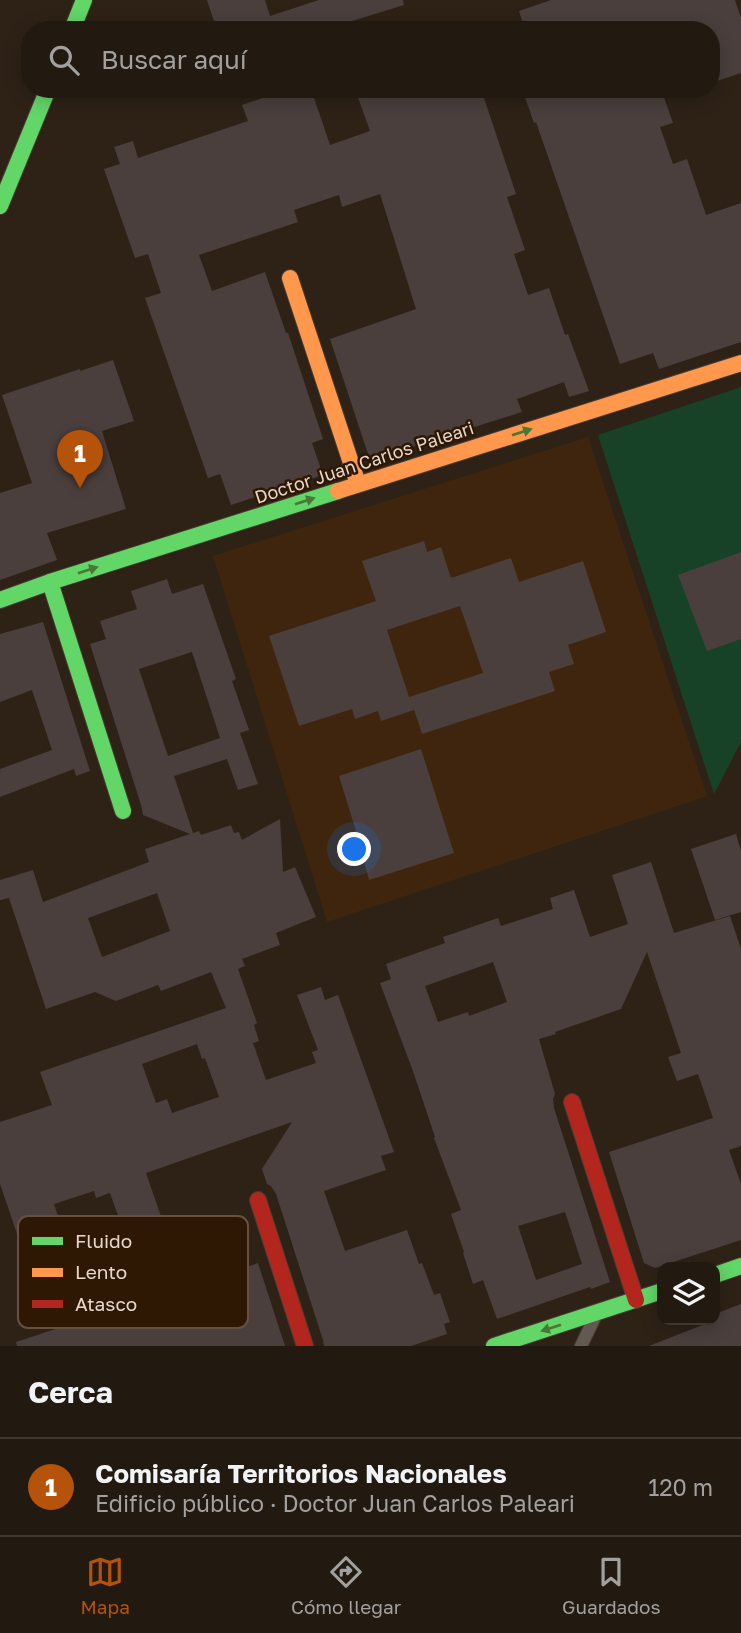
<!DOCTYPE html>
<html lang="es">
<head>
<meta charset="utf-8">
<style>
	:root { --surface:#221a11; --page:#2e271f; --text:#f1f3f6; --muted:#a2a19f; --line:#3f3831; --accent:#b45309 }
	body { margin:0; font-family:"Golos Text",sans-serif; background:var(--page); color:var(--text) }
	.controls { position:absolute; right:21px; bottom:21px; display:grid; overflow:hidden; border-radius:14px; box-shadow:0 4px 18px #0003 }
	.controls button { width:63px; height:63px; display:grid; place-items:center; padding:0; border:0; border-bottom:2px solid var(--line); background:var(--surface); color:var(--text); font:35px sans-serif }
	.you { position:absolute; left:355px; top:850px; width:24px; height:24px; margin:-18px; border:5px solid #fff; border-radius:50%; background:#1a73e8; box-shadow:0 0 0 10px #1a73e833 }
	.badge { display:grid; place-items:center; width:46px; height:46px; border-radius:50%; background:var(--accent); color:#fff; font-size:23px; font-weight:700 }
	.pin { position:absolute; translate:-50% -58px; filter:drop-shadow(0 2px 4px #0008) }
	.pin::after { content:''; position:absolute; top:37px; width:24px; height:21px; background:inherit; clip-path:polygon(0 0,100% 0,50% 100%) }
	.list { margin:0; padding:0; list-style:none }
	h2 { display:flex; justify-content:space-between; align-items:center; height:91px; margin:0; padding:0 28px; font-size:30px }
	h2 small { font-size:23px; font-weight:400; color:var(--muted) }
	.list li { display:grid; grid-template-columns:46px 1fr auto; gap:21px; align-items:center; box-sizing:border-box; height:98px; padding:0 28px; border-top:2px solid var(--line) }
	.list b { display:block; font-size:26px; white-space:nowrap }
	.list p { margin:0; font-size:23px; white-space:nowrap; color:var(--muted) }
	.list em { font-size:23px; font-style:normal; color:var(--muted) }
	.icon { flex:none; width:38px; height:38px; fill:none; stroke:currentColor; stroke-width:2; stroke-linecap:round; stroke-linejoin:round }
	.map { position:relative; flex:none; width:741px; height:1346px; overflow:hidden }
	.search { position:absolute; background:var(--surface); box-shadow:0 4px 18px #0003; left:21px; right:21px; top:21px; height:77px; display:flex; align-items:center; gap:18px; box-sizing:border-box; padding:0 24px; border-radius:28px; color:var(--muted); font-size:26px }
	.sheet { height:189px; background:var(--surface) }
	nav { display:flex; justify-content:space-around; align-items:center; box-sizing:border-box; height:98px; border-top:2px solid var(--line); background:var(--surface); font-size:19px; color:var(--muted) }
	nav a { display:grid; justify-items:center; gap:4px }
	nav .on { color:var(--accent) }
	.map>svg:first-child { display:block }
	.built { fill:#3f250d }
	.green { fill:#184227 }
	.building { fill:#4a3f3d; fill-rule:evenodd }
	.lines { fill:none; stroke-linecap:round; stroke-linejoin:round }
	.lane-casing { stroke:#483d35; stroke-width:14 }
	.fast-casing { stroke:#483d35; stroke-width:18 }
	.slow-casing { stroke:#483d35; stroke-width:18 }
	.jam-casing { stroke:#483d35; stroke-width:18 }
	.lane { stroke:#635952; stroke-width:12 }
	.fast { stroke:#63d668; stroke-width:16 }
	.slow { stroke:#ff974d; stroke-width:16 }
	.jam { stroke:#b3261e; stroke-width:16 }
	.oneway { fill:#487736 }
	.labels { text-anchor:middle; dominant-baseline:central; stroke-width:5; stroke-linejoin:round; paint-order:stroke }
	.street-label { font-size:18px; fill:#e7d7cb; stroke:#2e1804 }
	.key { fill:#2e1804; stroke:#665140; stroke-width:2 }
	.key-label { font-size:19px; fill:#e7d7cb }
</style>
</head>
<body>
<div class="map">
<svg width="741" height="1346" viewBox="0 0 741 1346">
	<rect width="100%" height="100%" fill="#2e2217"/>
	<polygon class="built" points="588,437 707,796 327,922 213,556"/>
	<polygon class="green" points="741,387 741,742 714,794 598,435"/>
	<g class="building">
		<polygon points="207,0 265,0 270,16 319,0 403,0 404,5 323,30 217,30"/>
		<polygon points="551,0 735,0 741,18 741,73 711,83 711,30 525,30 519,11"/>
		<polygon points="289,89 311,89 330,145 370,131 355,89 481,89 516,194 507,197 525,250 514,254 528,295 549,288 565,335 568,334 589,391 569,397 564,382 517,399 522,412 370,460 330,339 416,309 380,194 342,207 339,195 294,210 298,222 199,255 212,291 265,272 286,333 288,333 323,439 312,443 323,475 231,505 220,474 208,478 145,298 161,293 148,254 135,258 104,169 120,164 114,147 133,141 138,158 248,121 242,105"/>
		<polygon points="522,89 661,89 673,123 660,127 673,164 687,159 706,215 741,203 741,342 659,369 653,353 620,364 536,122 534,123"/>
		<polygon points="113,360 134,421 102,431 126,509 47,533 57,560 0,580 0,493 32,483 2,395 80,369 80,371"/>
		<path d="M424 541 427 552 441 547 451 578 511 558 519 582 583 561 606 632 568 645 574 664 549 672 555 691 422 734 411 700 414 710 381 721 378 711 355 719 352 709 299 726 269 636 376 601 362 561ZM460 606 483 673 409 697 387 630Z"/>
		<polygon points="741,552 741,639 707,651 678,575"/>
		<path d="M167 579 172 594 203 584 236 679 232 681 249 730 240 733 258 784 238 790 227 759 174 776 193 833 199 831 201 835 231 825 234 833 239 832 242 840 280 819 283 872 295 867 316 917 276 933 280 945 242 959 245 966 238 969 257 1023 254 1025 259 1041 253 1043 266 1080 316 1063 312 1052 318 1050 297 995 321 987 325 1000 338 995 394 1152 381 1156 386 1170 324 1191 345 1251 407 1230 419 1264 422 1263 434 1295 440 1293 450 1322 444 1324 447 1334 411 1346H324L323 1340 276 1194 271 1186 267 1184 262 1169 292 1122 146 1173 164 1225 145 1231 167 1295 258 1263 285 1346H17L16 1342 80 1321 40 1301 0 1184V1122L52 1105 40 1072 226 1008 211 972 161 991 158 985 116 1001 95 992 46 1009 9 898 0 900V880L33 870 43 902 149 862 145 849 190 834 143 815 141 805 90 644 106 639 100 621 137 609 131 591ZM192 652 220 738 168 756 139 669ZM157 893 170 931 102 957 88 918ZM197 1044 202 1059 205 1058 219 1097 172 1113 167 1099 156 1103 142 1064ZM94 1191 96 1198 110 1193 126 1238 72 1257 54 1204Z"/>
		<polygon points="43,622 90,771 76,776 74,769 0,797 0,769 52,750 32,690 0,702 0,634"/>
		<polygon points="421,749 454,853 369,880 363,858 350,862 342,835 356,831 339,776"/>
		<polygon points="736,834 741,851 741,912 715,920 691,849"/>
		<path d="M651 862 674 933 730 916 741 949V1146L729 1150 741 1184V1240L655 1268 644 1263 609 1152 713 1118 698 1074 677 1081 668 1057 681 1053 647 952 621 1009 555 1032 556 1034 539 1039 555 1094 553 1099 554 1108 610 1282 591 1289 590 1287 497 1319 483 1280 473 1284 463 1253 464 1252 451 1214 461 1210 434 1138 435 1137 414 1074 380 983 391 979 386 964 445 943 443 937 498 918 501 926 553 909 550 898 574 890 590 937 628 924 612 875ZM493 962 507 1002 469 1016 468 1012 438 1022 425 986ZM565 1212 582 1264 536 1280 518 1226Z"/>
		<polygon points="741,1304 741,1346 649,1346 715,1320 715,1314"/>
	</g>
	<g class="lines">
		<g class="lane-casing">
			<polyline id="lane" points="581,1346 594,1319"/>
		</g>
		<g class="fast-casing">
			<g id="fast">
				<polyline points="72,30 84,0"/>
				<polyline points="0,206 48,89"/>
				<polyline points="50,582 123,811"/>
				<polyline points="0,600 50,582 338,491"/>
				<polyline points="715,1275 741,1266"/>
				<polyline points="494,1346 662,1291"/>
			</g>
		</g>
		<g class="slow-casing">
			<g id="slow">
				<polyline points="290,278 358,484"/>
				<polyline points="338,491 741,363"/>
			</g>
		</g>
		<g class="jam-casing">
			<g id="jam">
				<polyline points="572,1102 636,1300"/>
				<polyline points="258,1200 305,1346"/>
			</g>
		</g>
		<use href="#lane" class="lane"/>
		<use href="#fast" class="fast"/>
		<use href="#slow" class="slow"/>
		<use href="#jam" class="jam"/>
	</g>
	<defs><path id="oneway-solid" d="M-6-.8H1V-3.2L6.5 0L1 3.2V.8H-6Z" transform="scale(1.75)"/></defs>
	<g class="oneway">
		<use href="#oneway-solid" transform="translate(522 432) rotate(-18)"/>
		<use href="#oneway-solid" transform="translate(305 501) rotate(-18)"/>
		<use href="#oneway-solid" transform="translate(88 570) rotate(-18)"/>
		<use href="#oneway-solid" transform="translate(551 1328) rotate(162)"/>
	</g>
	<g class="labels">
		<g class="street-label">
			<text transform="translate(364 462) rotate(-18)">Doctor Juan Carlos Paleari</text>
		</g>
	</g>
	<rect x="18" y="1216" width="230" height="112" rx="10" class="key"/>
	<rect x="32" y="1237" width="31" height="8" fill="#63d668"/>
	<rect x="32" y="1268" width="31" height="9" fill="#ff974d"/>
	<rect x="32" y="1300" width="31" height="8" fill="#b3261e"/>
	<g class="key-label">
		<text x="75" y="1248">Fluido</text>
		<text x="75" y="1279">Lento</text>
		<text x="75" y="1311">Atasco</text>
	</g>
</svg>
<div class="controls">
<button><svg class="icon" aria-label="layers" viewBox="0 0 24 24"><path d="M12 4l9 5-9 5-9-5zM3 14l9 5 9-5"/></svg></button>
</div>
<div class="you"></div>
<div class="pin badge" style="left:80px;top:488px">1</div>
<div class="search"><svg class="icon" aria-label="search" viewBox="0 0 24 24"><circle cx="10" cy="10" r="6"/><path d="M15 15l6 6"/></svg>Buscar aquí</div>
</div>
<section class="sheet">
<h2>Cerca<small></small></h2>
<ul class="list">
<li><span class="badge">1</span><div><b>Comisaría Territorios Nacionales</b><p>Edificio público · Doctor Juan Carlos Paleari</p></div><em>120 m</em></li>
</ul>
</section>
<nav>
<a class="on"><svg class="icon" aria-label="map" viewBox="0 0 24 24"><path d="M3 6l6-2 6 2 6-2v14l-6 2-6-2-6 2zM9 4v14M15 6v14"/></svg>Mapa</a>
<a><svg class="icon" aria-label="directions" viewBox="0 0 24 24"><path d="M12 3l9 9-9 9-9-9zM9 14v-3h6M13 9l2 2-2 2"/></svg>Cómo llegar</a>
<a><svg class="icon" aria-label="saved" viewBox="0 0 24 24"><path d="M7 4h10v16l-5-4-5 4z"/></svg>Guardados</a>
</nav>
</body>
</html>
